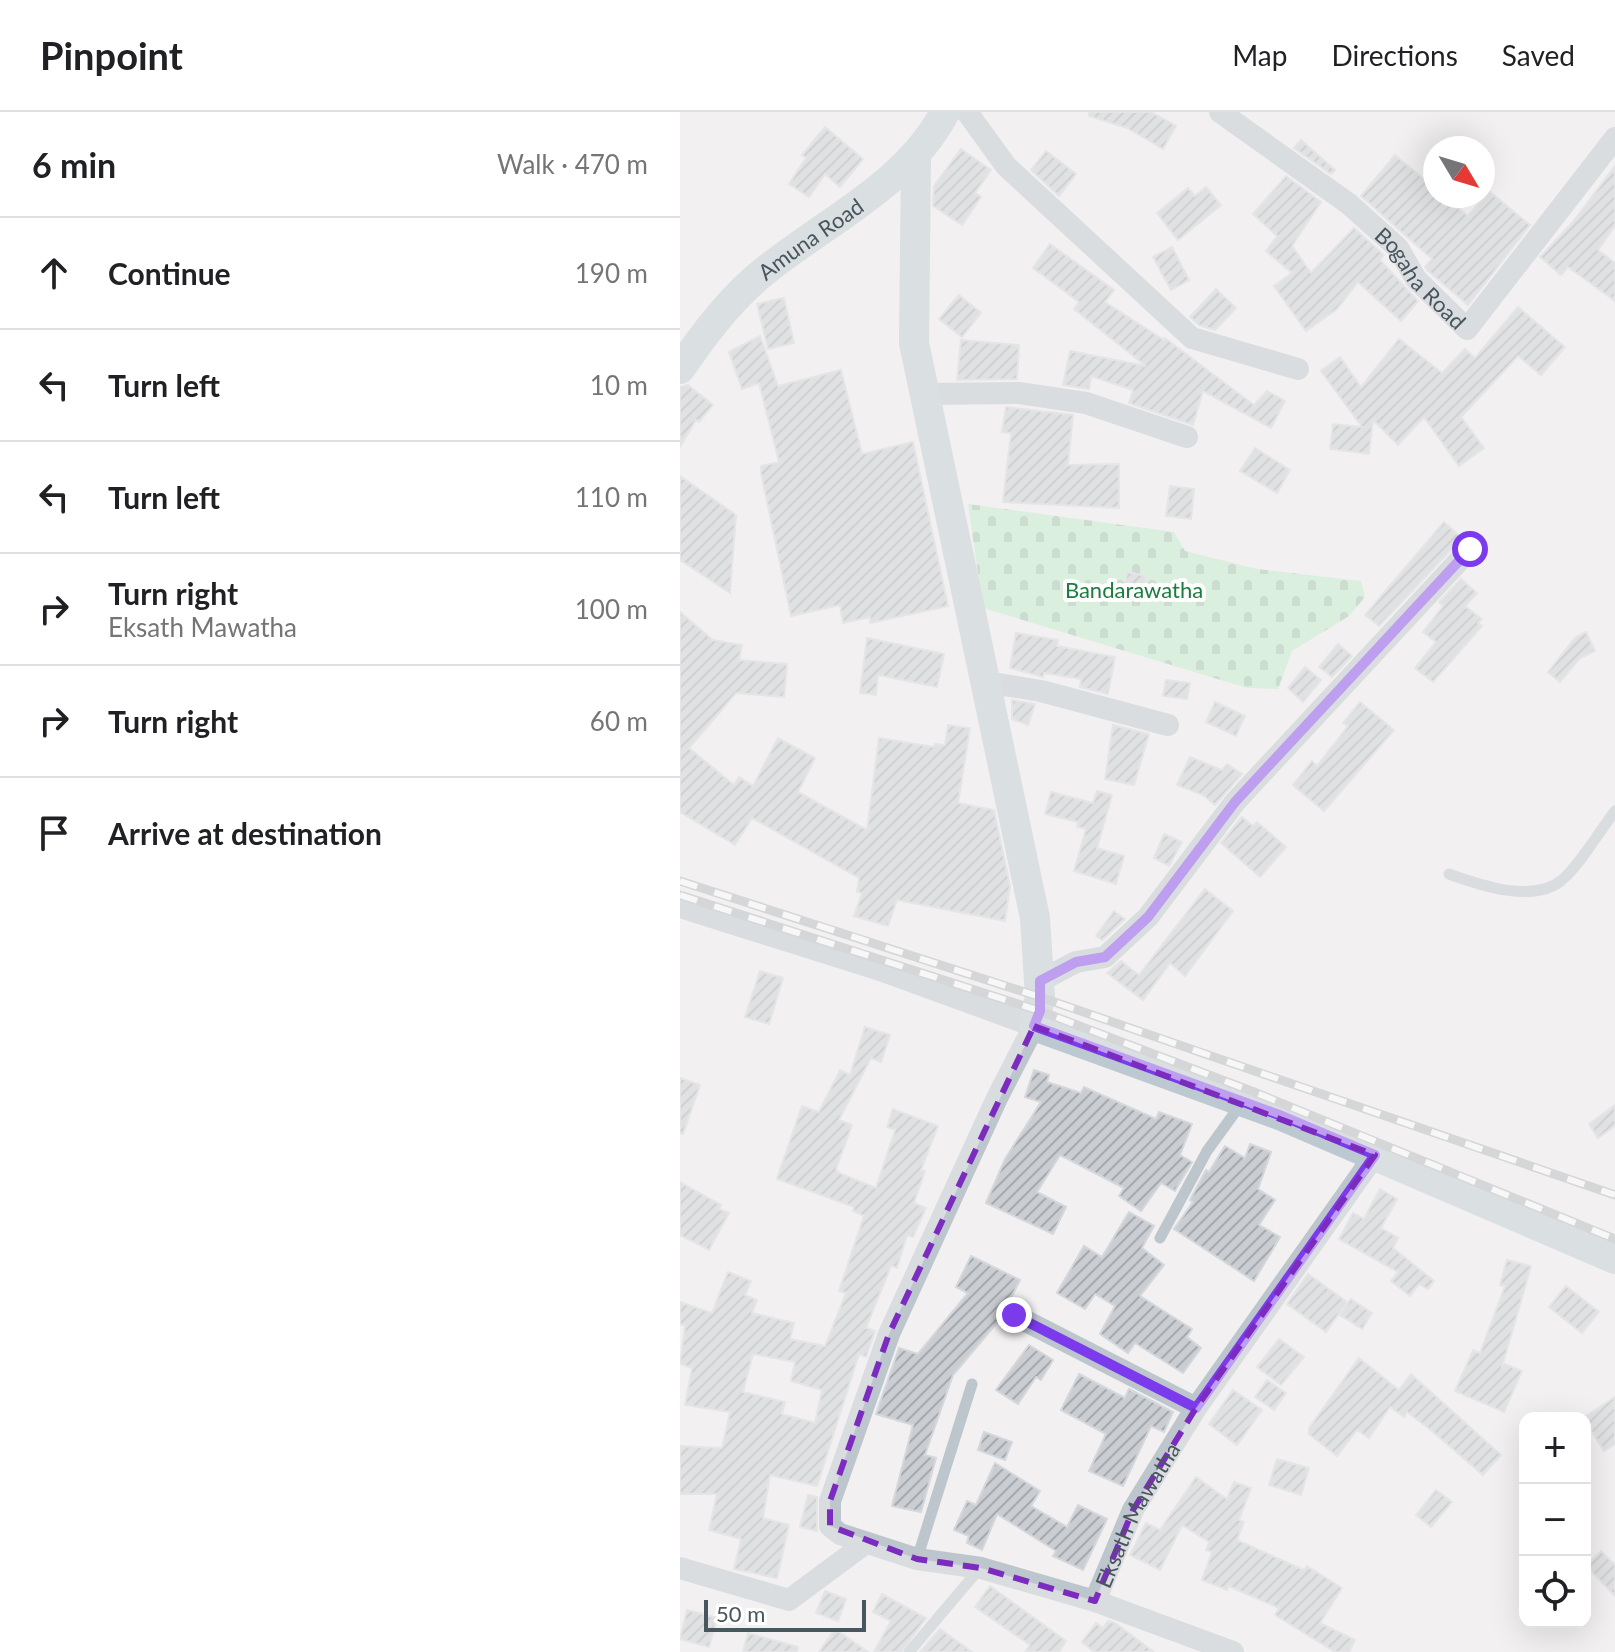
<!DOCTYPE html>
<html lang="en">
<head>
<meta charset="utf-8">
<style>
	:root { --surface:#fff; --page:#f2f2f2; --text:#202124; --muted:#757577; --line:#e0e0e0 }
	body { margin:0; font-family:Lato,sans-serif; background:var(--page); color:var(--text) }
	.controls { position:absolute; right:24px; bottom:24px; display:grid; overflow:hidden; border-radius:16px; box-shadow:0 8px 32px #0002 }
	.controls button { width:72px; height:72px; display:grid; place-items:center; padding:0; border:0; border-bottom:2px solid var(--line); background:var(--surface); color:var(--text); font:40px sans-serif }
	.compass { position:absolute; left:743px; top:24px; width:72px; height:72px; border-radius:50%; background:var(--surface); box-shadow:0 8px 32px #0002; rotate:128deg }
	.scale { position:absolute; left:24px; bottom:20px; width:162px; box-sizing:border-box; padding-left:8px; border:4px solid #48565d; border-top:0; font-size:22px; line-height:28px; white-space:nowrap; color:#48565d; -webkit-text-stroke:6px #fff; paint-order:stroke }
	.stop { position:absolute; width:24px; height:24px; margin:-18px; border:6px solid #7c3aed; border-radius:50%; background:#fff }
	.stop.end { background:#7c3aed; border-color:#fff; box-shadow:0 2px 8px #0008 }
	.list { margin:0; padding:0; list-style:none }
	h2 { display:flex; justify-content:space-between; align-items:center; height:104px; margin:0; padding:0 32px; font-size:34px }
	h2 small { font-size:26px; font-weight:400; color:var(--muted) }
	.list li { display:grid; grid-template-columns:52px 1fr auto; gap:24px; align-items:center; box-sizing:border-box; height:112px; padding:0 32px; border-top:2px solid var(--line) }
	.list b { display:block; font-size:30px; white-space:nowrap }
	.list p { margin:0; font-size:26px; white-space:nowrap; color:var(--muted) }
	.list em { font-size:26px; font-style:normal; color:var(--muted) }
	.icon { flex:none; width:44px; height:44px; fill:none; stroke:currentColor; stroke-width:2; stroke-linecap:round; stroke-linejoin:round }
	.map { position:relative; flex:none; width:935px; height:1540px; overflow:hidden }
	header { display:flex; align-items:center; gap:48px; box-sizing:border-box; height:112px; padding:0 40px; background:var(--surface); border-bottom:2px solid var(--line) }
	header strong { font-size:38px }
	nav { display:flex; gap:44px; margin-inline-start:auto; font-size:28px }
	main { display:flex }
	aside { flex:1; background:var(--surface) }
	.map>svg:first-child { display:block }
	.cemetery { fill:url(#cemetery-stones) }
	.building { fill:url(#building-hatch); stroke:#d4d7db; stroke-width:2; fill-rule:evenodd }
	.lines { fill:none; stroke-linecap:round; stroke-linejoin:round }
	.lane { stroke:#bcc6cc; stroke-width:11 }
	.street { stroke:#bcc6cc; stroke-width:22 }
	.secondary { stroke:#bcc9d1; stroke-width:30 }
	.rail-casing { stroke:#b2b6ba; stroke-width:9 }
	.rail { stroke:#fff; stroke-width:6; stroke-dasharray:18; stroke-linecap:butt }
	.route { stroke:#7c3aed; stroke-width:10 }
	.marked { fill:none; stroke:#7b2cbf; stroke-width:6; stroke-dasharray:16 10; stroke-linejoin:round }
	.labels { text-anchor:middle; dominant-baseline:central; stroke-width:8; stroke-linejoin:round; paint-order:stroke }
	.street-label { font-size:22px; fill:#48565d; stroke:#fff }
	.park-label { font-size:22px; fill:#197d3d; stroke:#fff }
</style>
</head>
<body>
<header>
<strong>Pinpoint</strong>
<nav><a>Map</a><a>Directions</a><a>Saved</a></nav>
</header>
<main>
<aside>
<h2>6 min<small>Walk · 470 m</small></h2>
<ul class="list">
<li><svg class="icon" aria-label="ahead" viewBox="0 0 24 24"><path d="M12 20V5M6 11l6-6 6 6"/></svg><div><b>Continue</b></div><em>190 m</em></li>
<li><svg class="icon" aria-label="left" viewBox="0 0 24 24"><path d="M17 20v-9H6M10 6l-5 5 5 5"/></svg><div><b>Turn left</b></div><em>10 m</em></li>
<li><svg class="icon" aria-label="left" viewBox="0 0 24 24"><path d="M17 20v-9H6M10 6l-5 5 5 5"/></svg><div><b>Turn left</b></div><em>110 m</em></li>
<li><svg class="icon" aria-label="right" viewBox="0 0 24 24"><path d="M7 20v-9h11M14 6l5 5-5 5"/></svg><div><b>Turn right</b><p>Eksath Mawatha</p></div><em>100 m</em></li>
<li><svg class="icon" aria-label="right" viewBox="0 0 24 24"><path d="M7 20v-9h11M14 6l5 5-5 5"/></svg><div><b>Turn right</b></div><em>60 m</em></li>
<li><svg class="icon" aria-label="arrive" viewBox="0 0 24 24"><path d="M6 21V4h12l-3 4 3 4H6"/></svg><div><b>Arrive at destination</b></div></li>
</ul>
</aside>
<div class="map">
<svg width="935" height="1540" viewBox="0 0 935 1540">
	<defs>
		<pattern id="cemetery-stones" width="16" height="16" patternUnits="userSpaceOnUse" patternTransform="scale(2)"><rect width="16" height="16" fill="#bfeecb"/><path d="M2 7V4a2 2 0 0 1 4 0v3zM10 15v-3a2 2 0 0 1 4 0v3z" fill="#9dc4a8"/></pattern>
		<pattern id="building-hatch" width="6" height="6" patternUnits="userSpaceOnUse" patternTransform="scale(2)"><rect width="6" height="6" fill="#caced2"/><path d="M-1 1l2-2M0 6l6-6M5 7l2-2" fill="none" stroke="#a6aaae"/></pattern>
	</defs>
	<rect width="100%" height="100%" fill="#f2f0f0"/>
	<polygon class="cemetery" points="288,392 494,420 505,439 577,457 681,469 685,485 669,504 612,539 598,577 567,576 303,496"/>
	<g class="building">
		<polygon points="409,0 471,0 496,14 483,37 447,16 409,4"/>
		<polygon points="145,15 183,47 160,75 145,62 129,85 109,72 126,46 122,43"/>
		<polygon points="621,28 655,58 651,62 614,36"/>
		<polygon points="281,37 311,58 295,81 301,85 282,113 253,94 254,74"/>
		<polygon points="366,39 396,62 379,84 351,58"/>
		<polygon points="715,43 755,76 755,84 764,84 788,104 809,79 850,113 788,193 747,158 745,155 752,147 681,84"/>
		<polygon points="935,54 935,114 918,138 935,151 935,189 888,155 881,163 860,145 892,111"/>
		<polygon points="606,64 641,90 612,134 631,161 674,116 704,143 700,148 738,189 721,209 678,170 657,197 626,219 594,174 612,161 586,139 597,124 573,102"/>
		<polygon points="526,75 541,93 498,128 477,101 508,76 515,84"/>
		<polygon points="370,132 434,178 425,190 484,228 485,226 574,293 587,279 605,289 591,316 523,279 513,313 449,291 453,278 411,264 409,277 383,273 390,239 466,254 394,197 399,190 353,156"/>
		<polygon points="492,135 509,168 491,178 473,145"/>
		<polygon points="536,177 556,196 535,218 519,213 510,205"/>
		<polygon points="279,183 301,201 282,225 259,207"/>
		<polygon points="104,186 114,231 88,237 77,192"/>
		<polygon points="838,195 885,235 861,263 838,244 781,305 804,336 779,354 744,305 718,333 693,308 689,342 650,337 653,312 682,315 641,259 660,245 681,275 719,227 762,261 785,237 795,246"/>
		<polygon points="80,224 98,274 161,258 182,342 233,330 268,494 190,511 190,505 163,511 160,493 111,504 81,361 81,354 99,350 79,271 62,277 49,240"/>
		<polygon points="281,228 339,233 337,267 277,268"/>
		<polygon points="8,273 33,293 19,310 16,308 0,335 0,275"/>
		<polygon points="326,295 393,303 388,353 439,352 439,396 323,390 331,321 322,320"/>
		<polygon points="575,336 610,358 597,381 560,359"/>
		<polygon points="0,364 56,403 50,481 0,448"/>
		<polygon points="490,374 514,377 511,407 486,404"/>
		<polygon points="764,410 782,426 699,514 685,503"/>
		<polygon points="447,460 466,464 461,484 443,480"/>
		<polygon points="781,467 797,481 785,494 802,507 798,511 802,514 753,570 735,556 756,530 743,520 763,494 759,490"/>
		<polygon points="0,500 33,528 62,533 59,548 107,552 104,585 56,581 9,636 54,673 59,665 73,674 98,626 135,646 118,680 187,718 199,626 254,635 255,632 265,633 268,613 290,616 278,691 314,698 330,774 325,809 217,788 208,814 174,804 182,781 177,780 179,766 72,706 55,733 0,700"/>
		<polygon points="906,520 915,539 900,546 880,570 868,560 895,526"/>
		<polygon points="336,521 378,528 377,534 435,545 428,582 400,575 401,567 364,561 363,565 330,556"/>
		<polygon points="187,526 264,542 257,575 198,563 196,583 180,581"/>
		<polygon points="658,532 672,544 652,565 639,555"/>
		<polygon points="625,555 641,568 623,590 608,576"/>
		<polygon points="486,568 510,571 507,587 483,584"/>
		<polygon points="332,588 355,592 348,613 332,607"/>
		<polygon points="535,590 565,604 556,624 526,610"/>
		<polygon points="680,590 714,618 644,699 613,673 632,649 637,654 668,614 663,611"/>
		<polygon points="433,613 469,622 454,673 425,667"/>
		<polygon points="510,645 542,658 547,652 562,662 535,693 523,683 497,673"/>
		<polygon points="417,679 432,683 417,736 444,744 436,772 394,759 406,717 397,715 398,710 365,702 371,680 413,691"/>
		<polygon points="562,705 573,714 577,710 606,735 580,765 541,731"/>
		<polygon points="484,722 502,730 489,754 474,746"/>
		<polygon points="525,777 553,799 505,864 490,851 463,888 427,861 441,849 459,863"/>
		<polygon points="434,799 445,807 422,828 416,824"/>
		<polygon points="80,859 103,866 89,912 65,905"/>
		<path d="M185 915 210 923 201 950 191 946 159 1008 172 1013 156 1057 159 1061 196 1076 215 1018 207 1015 213 997 258 1014 241 1058 245 1059 234 1091 246 1096 233 1125 227 1123 217 1156 211 1154 186 1216 195 1219 186 1245 179 1242 137 1374 90 1363 83 1406 109 1413 97 1466 54 1457 61 1427 29 1418 37 1382H0V1334L42 1336 50 1300 5 1293 12 1256 0 1252 5 1214 0 1212V1190L32 1201 48 1160 71 1169 65 1183 77 1188 72 1201 114 1211 110 1227 145 1234 166 1181 159 1179 184 1104 173 1099 174 1095 97 1067 122 994 139 1000 160 958 170 963ZM73 1242 115 1250 111 1269 142 1278 135 1311 102 1302 105 1290 63 1280Z"/>
		<polygon points="354,958 369,963 367,970 401,981 404,975 476,1007 479,1000 512,1012 500,1043 512,1050 495,1079 481,1071 461,1099 439,1084 444,1076 380,1043 357,1080 386,1095 373,1122 306,1091 325,1047 361,990 345,985"/>
		<polygon points="0,966 20,973 3,1022 0,1021"/>
		<polygon points="935,993 935,1014 918,1026 909,1012"/>
		<polygon points="570,1032 591,1040 578,1077 595,1088 579,1113 600,1125 574,1169 494,1117 513,1090 510,1088 526,1058 529,1060 545,1034 565,1046"/>
		<polygon points="0,1070 41,1093 39,1097 49,1101 29,1138 0,1123"/>
		<polygon points="700,1077 717,1087 701,1116 718,1126 713,1136 754,1169 748,1177 739,1172 730,1184 711,1169 718,1160 659,1127 673,1101 684,1107"/>
		<polygon points="449,1100 474,1114 462,1136 484,1153 460,1184 512,1217 507,1225 521,1236 503,1261 455,1231 448,1241 420,1222 435,1194 415,1182 405,1197 377,1181 404,1134 422,1145"/>
		<polygon points="291,1144 340,1168 329,1190 322,1196 321,1206 273,1263 245,1343 256,1346 241,1400 212,1394 233,1313 196,1302 219,1236 238,1242 288,1181 276,1175"/>
		<polygon points="827,1148 851,1154 822,1255 825,1252 842,1259 824,1300 775,1279 793,1238 800,1241 825,1174 820,1173"/>
		<polygon points="628,1162 667,1190 646,1220 607,1192"/>
		<polygon points="886,1174 919,1200 902,1221 869,1195"/>
		<polygon points="671,1187 692,1201 682,1217 660,1203"/>
		<polygon points="599,1227 624,1245 601,1273 577,1255"/>
		<polygon points="349,1233 373,1248 361,1268 356,1265 338,1292 316,1278"/>
		<polygon points="679,1246 719,1278 731,1262 821,1343 803,1363 753,1320 727,1300 724,1305 710,1295 689,1326 677,1318 657,1344 629,1322 629,1316"/>
		<polygon points="399,1262 445,1286 449,1277 493,1300 484,1320 471,1314 443,1374 409,1359 426,1322 381,1298"/>
		<polygon points="587,1268 606,1281 594,1298 575,1285"/>
		<polygon points="553,1278 582,1298 557,1333 529,1312"/>
		<polygon points="935,1285 935,1332 924,1339 903,1306"/>
		<polygon points="304,1320 332,1330 325,1348 298,1338"/>
		<polygon points="597,1347 629,1356 621,1383 589,1373"/>
		<polygon points="315,1351 360,1379 351,1394 387,1415 398,1393 427,1407 403,1458 373,1444 376,1439 317,1402 302,1438 287,1431 289,1424 274,1418 287,1389 296,1393"/>
		<polygon points="516,1365 547,1387 554,1370 571,1376 559,1408 564,1410 557,1428 624,1458 627,1454 662,1476 640,1511 675,1528 669,1540 655,1540 595,1503 599,1496 548,1474 547,1478 522,1468 532,1440 526,1438 529,1430 502,1413 480,1458 450,1443 466,1411 480,1418"/>
		<polygon points="756,1378 772,1390 751,1415 736,1403"/>
		<polygon points="128,1383 137,1385 137,1419 120,1415"/>
		<polygon points="921,1439 935,1453 935,1484 906,1454"/>
		<polygon points="310,1474 386,1529 379,1540 345,1540 350,1533 295,1495"/>
		<polygon points="145,1479 166,1487 158,1509 136,1501"/>
		<polygon points="202,1482 246,1506 221,1540 194,1540 211,1509 193,1500"/>
		<polygon points="7,1498 37,1506 29,1535 0,1527"/>
		<polygon points="428,1509 435,1511 474,1540 414,1540 402,1530 416,1511 423,1516"/>
		<polygon points="155,1517 188,1540 139,1540"/>
		<polygon points="260,1517 292,1540 240,1540"/>
		<polygon points="68,1521 118,1535 117,1540 63,1540"/>
	</g>
	<g class="lines">
		<g class="lane">
			<path d="M769 762C799 773 854 792 882 768 902 750 918 721 935 699"/>
			<polyline points="480,1126 527,1039 561,992"/>
			<polyline points="237,1447 292,1272"/>
			<polyline points="229,1540 300,1456"/>
		</g>
		<g class="street">
			<polyline points="287,0 326,54 512,226 618,257"/>
			<path id="s1" d="M540 0 669 92 718 136 736 167 787 217 935 26"/>
			<polyline points="244,282 339,281 406,291 507,325"/>
			<polyline points="306,570 361,579 488,613"/>
			<polyline points="0,795 200,858 354,914 317,986 209,1222 150,1389 150,1414 160,1422 237,1447 301,1456 415,1489 553,1540"/>
			<polyline points="360,869 396,850 425,845 468,805 555,690 790,437"/>
			<polyline points="334,1203 516,1296"/>
			<polyline points="0,1456 109,1488 186,1431"/>
			<path id="s2" d="M415 1489 453 1398 516 1296 695 1043"/>
		</g>
		<g class="secondary">
			<polyline points="236,46 234,231 355,806 360,885 354,914 602,1004 935,1147"/>
			<path id="s3" d="M0 257C22 225 45 194 74 168 137 113 225 77 265 0"/>
		</g>
		<g class="rail-casing">
			<g id="rail">
				<polyline points="0,769 360,885 935,1083"/>
				<polyline points="0,783 360,899 574,980 935,1127"/>
			</g>
		</g>
		<use href="#rail" class="rail"/>
	</g>
	<g class="lines">
		<polyline class="route" points="334,1203 516,1296 695,1043 602,1004 354,914 360,899 360,869 396,850 425,845 468,805 555,690 790,437"/>
	</g>
	<path d="M0 0H935V1540H0ZM354 914 695 1043 516 1296 453 1398 415 1489 301 1456 237 1447 150 1414V1389L209 1222Z" fill="#f2f0f0" fill-opacity=".55" fill-rule="evenodd"/>
	<path class="marked" d="M354 914 695 1043 516 1296 453 1398 415 1489 301 1456 237 1447 150 1414V1389L209 1222Z"/>
	<g class="labels">
		<g class="street-label">
			<text stroke="none"><textPath href="#s3" startOffset="186">Amuna Road</textPath></text>
			<text stroke="none"><textPath href="#s1" startOffset="262">Bogaha Road</textPath></text>
			<text stroke="none"><textPath href="#s2" startOffset="96">Eksath Mawatha</textPath></text>
		</g>
		<g class="park-label">
			<text x="454" y="477">Bandarawatha</text>
		</g>
	</g>
</svg>
<div class="controls">
<button>+</button>
<button>−</button>
<button><svg class="icon" aria-label="locate" viewBox="0 0 24 24"><circle cx="12" cy="12" r="6"/><path d="M12 2v4M12 18v4M2 12h4M18 12h4"/></svg></button>
</div>
<svg class="compass" viewBox="-18 -18 36 36"><path d="M0-13l5 13h-10z" fill="#e53935"/><path d="M0 13l5-13h-10z" fill="#757577"/></svg>
<div class="scale">50 m</div>
<div class="stop" style="left:790px;top:437px"></div>
<div class="stop end" style="left:334px;top:1203px"></div>
</div>
</main>
</body>
</html>
